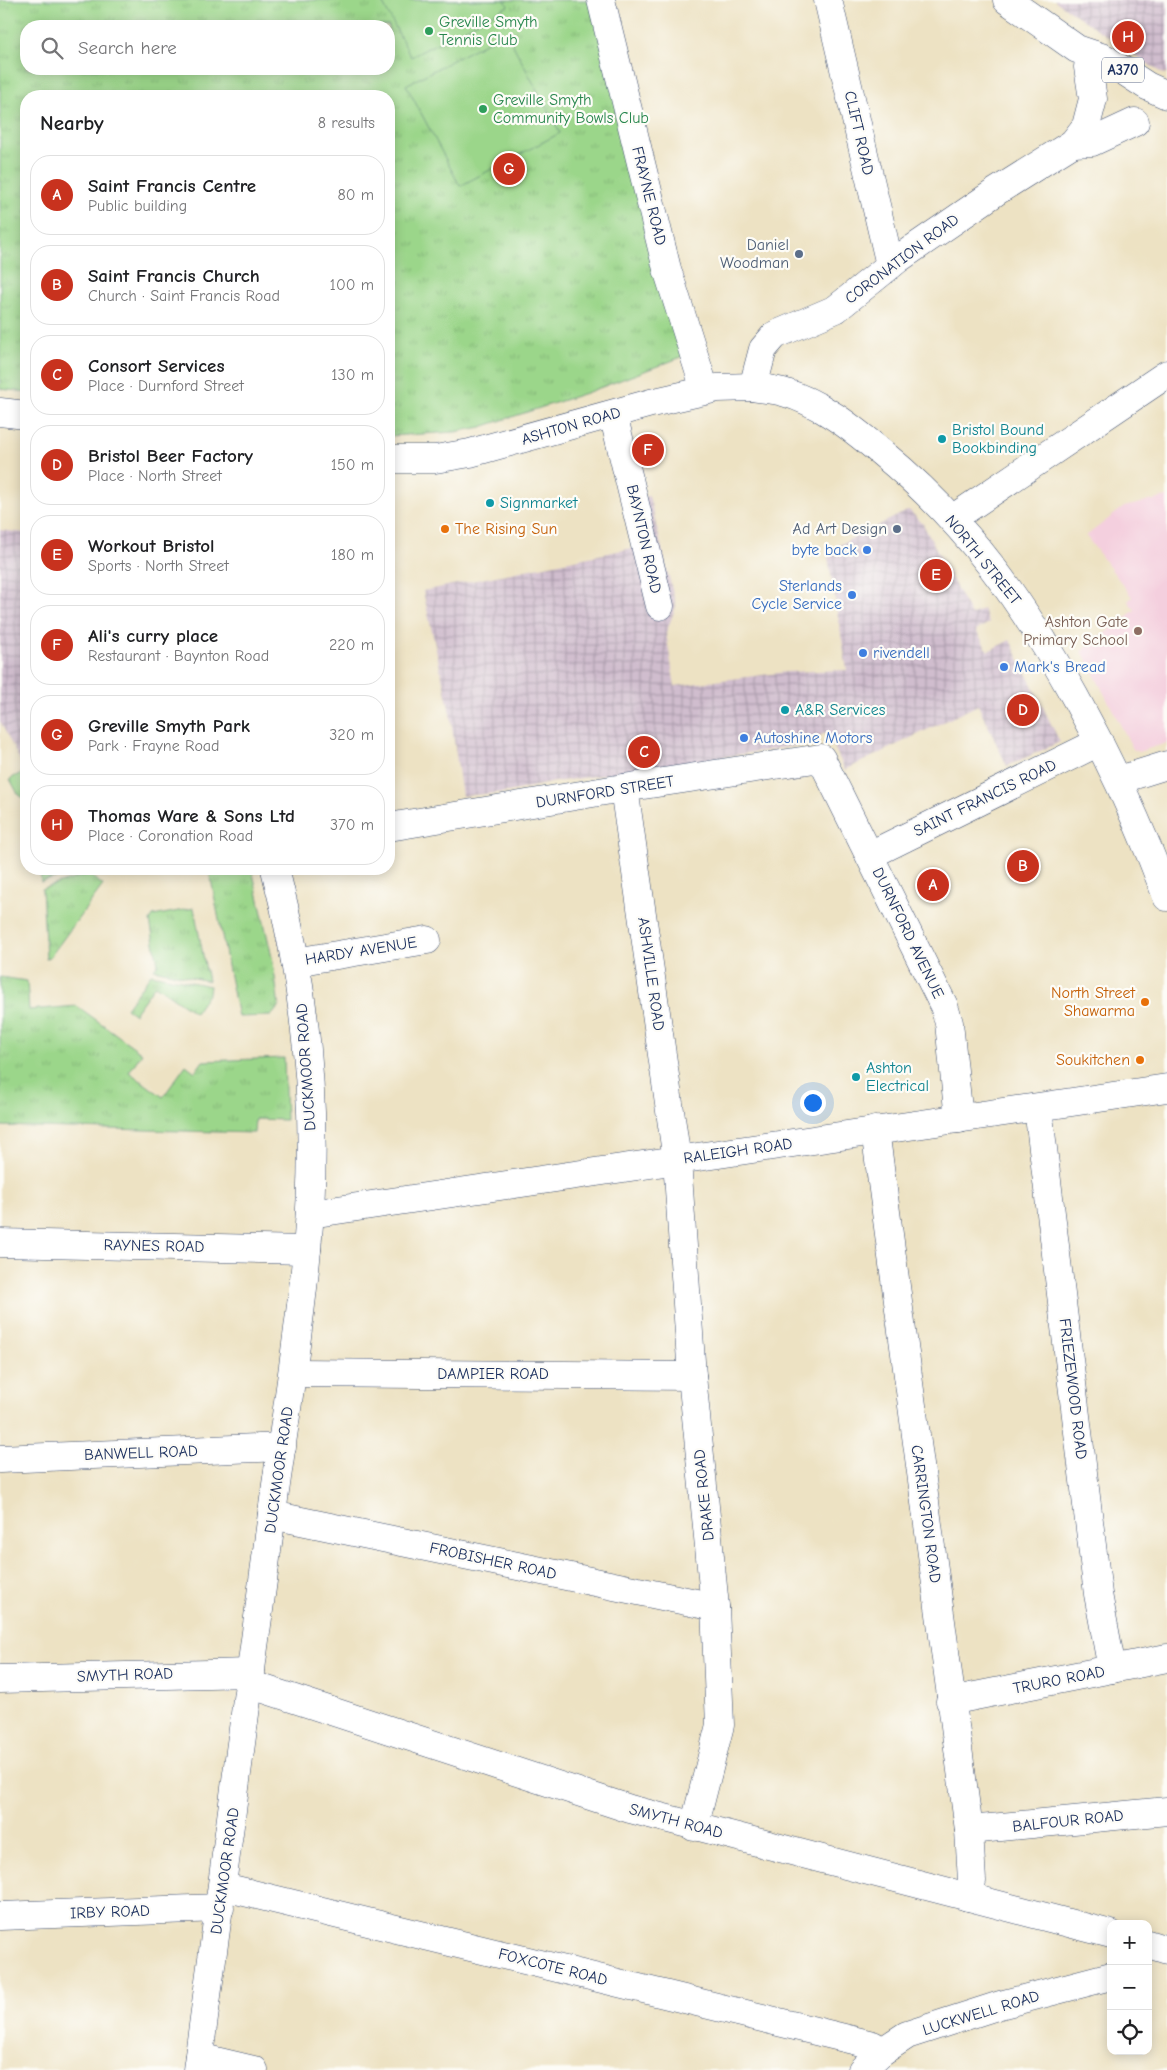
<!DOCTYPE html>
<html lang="en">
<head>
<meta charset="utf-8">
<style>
	:root { --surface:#fff; --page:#f6f6f6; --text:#202124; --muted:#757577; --line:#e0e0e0; --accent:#c8321e }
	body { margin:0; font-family:"Comic Neue",sans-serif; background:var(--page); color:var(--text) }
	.controls { position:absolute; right:15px; bottom:15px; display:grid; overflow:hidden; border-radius:10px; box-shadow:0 2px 12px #0003 }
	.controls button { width:45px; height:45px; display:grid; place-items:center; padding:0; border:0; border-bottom:1px solid var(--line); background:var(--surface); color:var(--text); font:25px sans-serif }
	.you { position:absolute; left:812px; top:1102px; width:18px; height:18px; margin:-12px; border:4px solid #fff; border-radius:50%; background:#1a73e8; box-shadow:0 0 0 8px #1a73e833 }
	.badge { display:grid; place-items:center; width:32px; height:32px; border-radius:50%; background:var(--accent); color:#fff; font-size:16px; font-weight:700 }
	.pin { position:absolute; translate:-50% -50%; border:2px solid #fff; box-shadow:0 1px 5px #0006 }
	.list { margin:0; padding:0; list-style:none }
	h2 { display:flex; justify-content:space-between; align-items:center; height:65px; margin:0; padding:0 20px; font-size:21px }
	h2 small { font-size:16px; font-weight:400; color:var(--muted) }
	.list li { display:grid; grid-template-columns:32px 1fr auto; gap:15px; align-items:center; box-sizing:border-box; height:80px; margin:0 10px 10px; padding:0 10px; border:1px solid var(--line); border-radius:20px }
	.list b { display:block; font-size:19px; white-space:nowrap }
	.list p { margin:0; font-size:16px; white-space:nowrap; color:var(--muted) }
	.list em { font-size:16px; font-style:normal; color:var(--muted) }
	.icon { flex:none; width:28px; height:28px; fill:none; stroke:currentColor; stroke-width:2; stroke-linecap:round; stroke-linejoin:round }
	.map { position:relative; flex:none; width:1167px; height:2070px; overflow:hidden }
	.search { position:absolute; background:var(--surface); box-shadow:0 2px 12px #0003; left:20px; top:20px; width:375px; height:55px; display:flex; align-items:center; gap:12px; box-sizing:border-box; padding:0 18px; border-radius:20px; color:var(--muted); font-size:19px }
	.panel { position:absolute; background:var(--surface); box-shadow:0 2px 12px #0003; left:20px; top:90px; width:375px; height:785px; border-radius:20px }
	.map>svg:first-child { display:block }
	.built { fill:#f4cfde }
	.industrial { fill:url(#industrial-grid) }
	.grass { fill:url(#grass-tufts); stroke:#5b8274; fill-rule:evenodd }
	.garden { fill:#9bd68a; stroke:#5b8274 }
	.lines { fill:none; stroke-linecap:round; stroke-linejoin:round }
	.minor-casing { stroke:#3a4a6d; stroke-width:29 }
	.major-casing { stroke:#3a4a6d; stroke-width:29 }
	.highway-casing { stroke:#3a4a6d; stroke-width:29 }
	.minor { stroke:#fff; stroke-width:28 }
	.major { stroke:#fff; stroke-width:28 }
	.highway { stroke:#fff; stroke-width:28 }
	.leisure-dot { fill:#2e9e5b; stroke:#fdfcf7; stroke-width:2 }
	.service-dot { fill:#5c6f8a; stroke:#fdfcf7; stroke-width:2 }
	.culture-dot { fill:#0f9aa8; stroke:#fdfcf7; stroke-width:2 }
	.food-dot { fill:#e8710a; stroke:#fdfcf7; stroke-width:2 }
	.shop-dot { fill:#3f7fe0; stroke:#fdfcf7; stroke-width:2 }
	.education-dot { fill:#8d6e63; stroke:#fdfcf7; stroke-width:2 }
	.labels { text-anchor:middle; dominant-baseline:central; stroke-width:4.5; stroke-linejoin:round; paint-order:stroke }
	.shield { fill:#fdfcf7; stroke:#5f6c8c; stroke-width:1 }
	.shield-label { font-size:15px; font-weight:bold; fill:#1b2f5e }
	.leisure-label { font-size:16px; fill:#27864d; stroke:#fdfcf7; text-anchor:start }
	.street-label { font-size:16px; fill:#1b2f5e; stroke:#fdfcf7 }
	.service-label { font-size:16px; fill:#4e5e75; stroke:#fdfcf7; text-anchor:end }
	.culture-label { font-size:16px; fill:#0d838f; stroke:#fdfcf7; text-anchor:start }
	.food-label { font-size:16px; fill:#c56008; stroke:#fdfcf7; text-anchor:end }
	.shop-label { font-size:16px; fill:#366cbe; stroke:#fdfcf7; text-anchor:start }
	.education-label { font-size:16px; fill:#785e54; stroke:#fdfcf7; text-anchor:end }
</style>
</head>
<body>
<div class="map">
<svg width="1167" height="2070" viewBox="0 0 1167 2070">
	<defs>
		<pattern id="industrial-grid" width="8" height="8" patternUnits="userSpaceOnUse" patternTransform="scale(1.25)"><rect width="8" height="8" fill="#d0bdce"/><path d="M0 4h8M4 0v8" fill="none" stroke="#a89aaa"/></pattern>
		<pattern id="grass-tufts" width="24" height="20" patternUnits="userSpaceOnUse" patternTransform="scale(1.25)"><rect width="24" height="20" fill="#9bd68a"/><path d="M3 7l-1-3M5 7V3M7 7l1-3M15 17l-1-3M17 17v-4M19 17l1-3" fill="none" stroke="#85b87a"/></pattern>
	</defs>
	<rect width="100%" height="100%" fill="#fdfcf7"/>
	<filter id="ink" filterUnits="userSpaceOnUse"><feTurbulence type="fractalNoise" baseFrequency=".02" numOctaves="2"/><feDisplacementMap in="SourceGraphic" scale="10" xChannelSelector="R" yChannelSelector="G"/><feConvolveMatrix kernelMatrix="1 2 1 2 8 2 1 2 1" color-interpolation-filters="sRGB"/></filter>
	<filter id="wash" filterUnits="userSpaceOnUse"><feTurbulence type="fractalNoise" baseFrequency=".0096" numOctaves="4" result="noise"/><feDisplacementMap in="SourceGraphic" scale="20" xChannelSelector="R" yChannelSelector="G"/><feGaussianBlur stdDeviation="1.12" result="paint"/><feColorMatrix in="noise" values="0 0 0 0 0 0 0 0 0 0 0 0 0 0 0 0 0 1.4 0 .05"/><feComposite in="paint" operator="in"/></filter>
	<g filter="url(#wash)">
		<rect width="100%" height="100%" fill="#ede2c3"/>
		<polygon class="built" points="1167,497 1167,743 1138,752 1133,749 1082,651 1135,610 1128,601 1132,597 1086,536 1124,507"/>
		<g class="industrial">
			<polygon points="1054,0 1167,0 1167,73 1163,74"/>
			<polygon points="649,496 676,606 666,633 675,686 786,672 847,670 827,551 909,510 923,524 971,615 983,609 989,623 976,630 988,651 1010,640 1060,742 1007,766 978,705 845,770 827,732 802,745 555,782 508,792 462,796 450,713 423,591 642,546 629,500"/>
			<polygon points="0,530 26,533 26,773 0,721"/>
		</g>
		<g class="grass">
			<path d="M0 0H590L687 355 586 393 481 427 455 432 389 436V96H26V392L0 389ZM26 26H389V69H26Z"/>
			<polygon points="25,771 26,773 26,800 18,794 10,779"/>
			<polygon points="40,869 86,869 41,882"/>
			<polygon points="209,869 252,869 273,962 279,1007 271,1016 238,1017"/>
			<polygon points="88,874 103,885 50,957 46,958 42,889"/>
			<polygon points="194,908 208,981 154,969 158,964 150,921 153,916"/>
			<polygon points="151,974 210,986 209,993 195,1013 155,985 134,1014 126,1008"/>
			<polygon points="0,977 27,981 29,1010 77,1006 142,1053 129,1072 163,1097 186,1065 195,1072 203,1061 284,1058 286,1120 255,1119 254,1133 0,1126"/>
		</g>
		<g class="garden">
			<polygon points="381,0 505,0 508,6 411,57"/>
			<polygon points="506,32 560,133 460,186 406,85"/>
		</g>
	</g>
	<g filter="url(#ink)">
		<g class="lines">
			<g class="minor-casing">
				<g id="minor">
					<polyline points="601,0 667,269 705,390"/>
					<polyline points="828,0 890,265"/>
					<polyline points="1073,143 1092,142 1135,122"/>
					<polyline points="0,412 26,415"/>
					<polyline points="613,414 660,606"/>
					<polyline points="389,459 435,459 470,453 651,403 717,388 753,387"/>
					<polyline points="952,519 1167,374"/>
					<polyline points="1119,780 1167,765"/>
					<polyline points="624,788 677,1160 692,1376 715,1607 720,1725 694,1827"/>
					<polyline points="389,827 617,789 821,758 944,1006 949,1023 959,1119"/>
					<polyline points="870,855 1099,742"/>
					<polyline points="295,962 427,940"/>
					<polyline points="1038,1108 1098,1594 1112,1669"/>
					<polyline points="875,1130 969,1830 972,1881 968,1897"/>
					<polyline points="310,1214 1167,1088"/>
					<polyline points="0,1243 307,1250"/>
					<polyline points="293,1373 692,1376"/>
					<polyline points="0,1459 282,1447"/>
					<polyline points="272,1515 715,1607"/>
					<polyline points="0,1679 251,1673"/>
					<polyline points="249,1684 630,1809 1111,1934"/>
					<polyline points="950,1701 1167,1658"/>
					<polyline points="969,1830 1167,1811"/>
					<polyline points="224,1887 873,2045 881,2052"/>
					<polyline points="0,1916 220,1908"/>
					<polyline points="1148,1944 1167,1950"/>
					<polyline points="199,2057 254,2070"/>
					<path d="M197 2070C222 1887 247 1704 271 1521 283 1430 299 1340 307 1249 319 1122 307 992 275 869"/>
					<polyline points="862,2070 881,2052 907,2035 1000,2005 1111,1976"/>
				</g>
			</g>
			<g class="major-casing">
				<path id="major" d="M1088 67 1093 99 1086 126 1073 143 997 191 898 259 836 309 775 335 763 349 753 387C762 389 773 389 783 392 820 402 852 428 882 453 968 524 1022 601 1075 697 1111 762 1141 828 1167 897"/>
			</g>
			<g class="highway-casing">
				<polyline id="highway" points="1007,0 1077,49 1104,58 1147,86 1167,95"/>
			</g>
			<use href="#minor" class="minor"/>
			<use href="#major" class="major"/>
			<use href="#highway" class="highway"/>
		</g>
	</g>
	<g class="leisure-dot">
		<circle cx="429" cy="31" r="5"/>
		<circle cx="483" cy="109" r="5"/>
	</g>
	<g class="service-dot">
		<circle cx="799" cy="254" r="5"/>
		<circle cx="897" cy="529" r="5"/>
	</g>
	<g class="culture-dot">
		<circle cx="942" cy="439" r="5"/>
		<circle cx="490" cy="503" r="5"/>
		<circle cx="785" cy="710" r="5"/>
		<circle cx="856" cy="1077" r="5"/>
	</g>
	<g class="food-dot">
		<circle cx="445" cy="529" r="5"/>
		<circle cx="1145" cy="1002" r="5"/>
		<circle cx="1140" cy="1060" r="5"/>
	</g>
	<g class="shop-dot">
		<circle cx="867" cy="550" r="5"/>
		<circle cx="852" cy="595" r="5"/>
		<circle cx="863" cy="653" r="5"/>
		<circle cx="1004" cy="667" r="5"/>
		<circle cx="744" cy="738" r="5"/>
	</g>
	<circle class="education-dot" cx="1138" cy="631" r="5"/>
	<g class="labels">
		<rect class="shield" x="1102" y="57.5" width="42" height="25" rx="4"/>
		<g class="shield-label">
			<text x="1123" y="70">A370</text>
		</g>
		<g class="leisure-label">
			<text x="439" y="22">Greville Smyth<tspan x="439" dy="18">Tennis Club</tspan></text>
			<text x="493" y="100">Greville Smyth<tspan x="493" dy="18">Community Bowls Club</tspan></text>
		</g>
		<g class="street-label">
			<text transform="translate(859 133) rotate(77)">CLIFT ROAD</text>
			<text transform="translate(649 196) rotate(76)">FRAYNE ROAD</text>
			<text transform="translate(902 259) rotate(-37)">CORONATION ROAD</text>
			<text transform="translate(571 426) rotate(-16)">ASHTON ROAD</text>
			<text transform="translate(644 539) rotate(77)">BAYNTON ROAD</text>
			<text transform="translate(983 560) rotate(51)">NORTH STREET</text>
			<text transform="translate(605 792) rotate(-9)">DURNFORD STREET</text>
			<text transform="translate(985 798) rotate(-26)">SAINT FRANCIS ROAD</text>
			<text transform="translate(908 933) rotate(64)">DURNFORD AVENUE</text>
			<text transform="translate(361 951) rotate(-9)">HARDY AVENUE</text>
			<text transform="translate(651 974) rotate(82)">ASHVILLE ROAD</text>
			<text transform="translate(306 1067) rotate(-94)">DUCKMOOR ROAD</text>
			<text transform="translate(738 1151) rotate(-8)">RALEIGH ROAD</text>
			<text transform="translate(154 1246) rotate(1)">RAYNES ROAD</text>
			<text x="493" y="1374">DAMPIER ROAD</text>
			<text transform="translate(1073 1389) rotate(83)">FRIEZEWOOD ROAD</text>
			<text transform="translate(141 1453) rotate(-2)">BANWELL ROAD</text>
			<text transform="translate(279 1470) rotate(-82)">DUCKMOOR ROAD</text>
			<text transform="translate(704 1495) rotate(-96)">DRAKE ROAD</text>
			<text transform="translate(926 1514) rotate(82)">CARRINGTON ROAD</text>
			<text transform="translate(493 1561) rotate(12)">FROBISHER ROAD</text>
			<text transform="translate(125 1675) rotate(-2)">SMYTH ROAD</text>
			<text transform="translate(1059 1680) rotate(-11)">TRURO ROAD</text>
			<text transform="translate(676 1821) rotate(15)">SMYTH ROAD</text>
			<text transform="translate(1068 1821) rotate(-6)">BALFOUR ROAD</text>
			<text transform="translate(225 1871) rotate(-82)">DUCKMOOR ROAD</text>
			<text transform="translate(110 1912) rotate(-2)">IRBY ROAD</text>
			<text transform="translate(553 1967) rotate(14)">FOXCOTE ROAD</text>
			<text transform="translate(981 2013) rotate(-17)">LUCKWELL ROAD</text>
		</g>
		<g class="service-label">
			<text x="789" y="245">Daniel<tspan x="789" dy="18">Woodman</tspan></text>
			<text x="887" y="529">Ad Art Design</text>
		</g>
		<g class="culture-label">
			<text x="952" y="430">Bristol Bound<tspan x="952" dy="18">Bookbinding</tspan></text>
			<text x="500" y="503">Signmarket</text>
			<text x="795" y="710">A&amp;R Services</text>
			<text x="866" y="1068">Ashton<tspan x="866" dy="18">Electrical</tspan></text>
		</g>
		<g class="food-label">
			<text x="455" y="529" text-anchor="start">The Rising Sun</text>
			<text x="1135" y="993">North Street<tspan x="1135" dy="18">Shawarma</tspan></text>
			<text x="1130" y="1060">Soukitchen</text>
		</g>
		<g class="shop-label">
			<text x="857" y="550" text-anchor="end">byte back</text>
			<text x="842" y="586" text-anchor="end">Sterlands<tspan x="842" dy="18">Cycle Service</tspan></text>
			<text x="873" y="653">rivendell</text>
			<text x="1014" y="667">Mark's Bread</text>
			<text x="754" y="738">Autoshine Motors</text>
		</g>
		<g class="education-label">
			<text x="1128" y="622">Ashton Gate<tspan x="1128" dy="18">Primary School</tspan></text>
		</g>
	</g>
</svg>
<div class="controls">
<button>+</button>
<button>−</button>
<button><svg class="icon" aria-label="locate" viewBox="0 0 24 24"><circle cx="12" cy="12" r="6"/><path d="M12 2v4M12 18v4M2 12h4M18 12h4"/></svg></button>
</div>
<div class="you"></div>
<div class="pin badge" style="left:933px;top:885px">A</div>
<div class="pin badge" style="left:1023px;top:866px">B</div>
<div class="pin badge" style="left:644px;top:752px">C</div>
<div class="pin badge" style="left:1023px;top:710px">D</div>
<div class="pin badge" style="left:936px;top:575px">E</div>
<div class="pin badge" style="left:648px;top:450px">F</div>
<div class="pin badge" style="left:509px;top:169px">G</div>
<div class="pin badge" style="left:1128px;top:37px">H</div>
<div class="search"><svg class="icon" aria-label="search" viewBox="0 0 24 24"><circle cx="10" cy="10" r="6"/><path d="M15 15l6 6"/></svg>Search here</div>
<section class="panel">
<h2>Nearby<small>8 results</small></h2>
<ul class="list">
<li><span class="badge">A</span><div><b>Saint Francis Centre</b><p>Public building</p></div><em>80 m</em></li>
<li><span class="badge">B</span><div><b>Saint Francis Church</b><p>Church · Saint Francis Road</p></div><em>100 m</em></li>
<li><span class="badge">C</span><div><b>Consort Services</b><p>Place · Durnford Street</p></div><em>130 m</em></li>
<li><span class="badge">D</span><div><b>Bristol Beer Factory</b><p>Place · North Street</p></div><em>150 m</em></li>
<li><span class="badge">E</span><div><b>Workout Bristol</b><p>Sports · North Street</p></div><em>180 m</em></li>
<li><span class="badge">F</span><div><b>Ali's curry place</b><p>Restaurant · Baynton Road</p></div><em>220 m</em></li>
<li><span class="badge">G</span><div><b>Greville Smyth Park</b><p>Park · Frayne Road</p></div><em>320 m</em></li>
<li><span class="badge">H</span><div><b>Thomas Ware &amp; Sons Ltd</b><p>Place · Coronation Road</p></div><em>370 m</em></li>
</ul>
</section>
</div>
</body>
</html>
